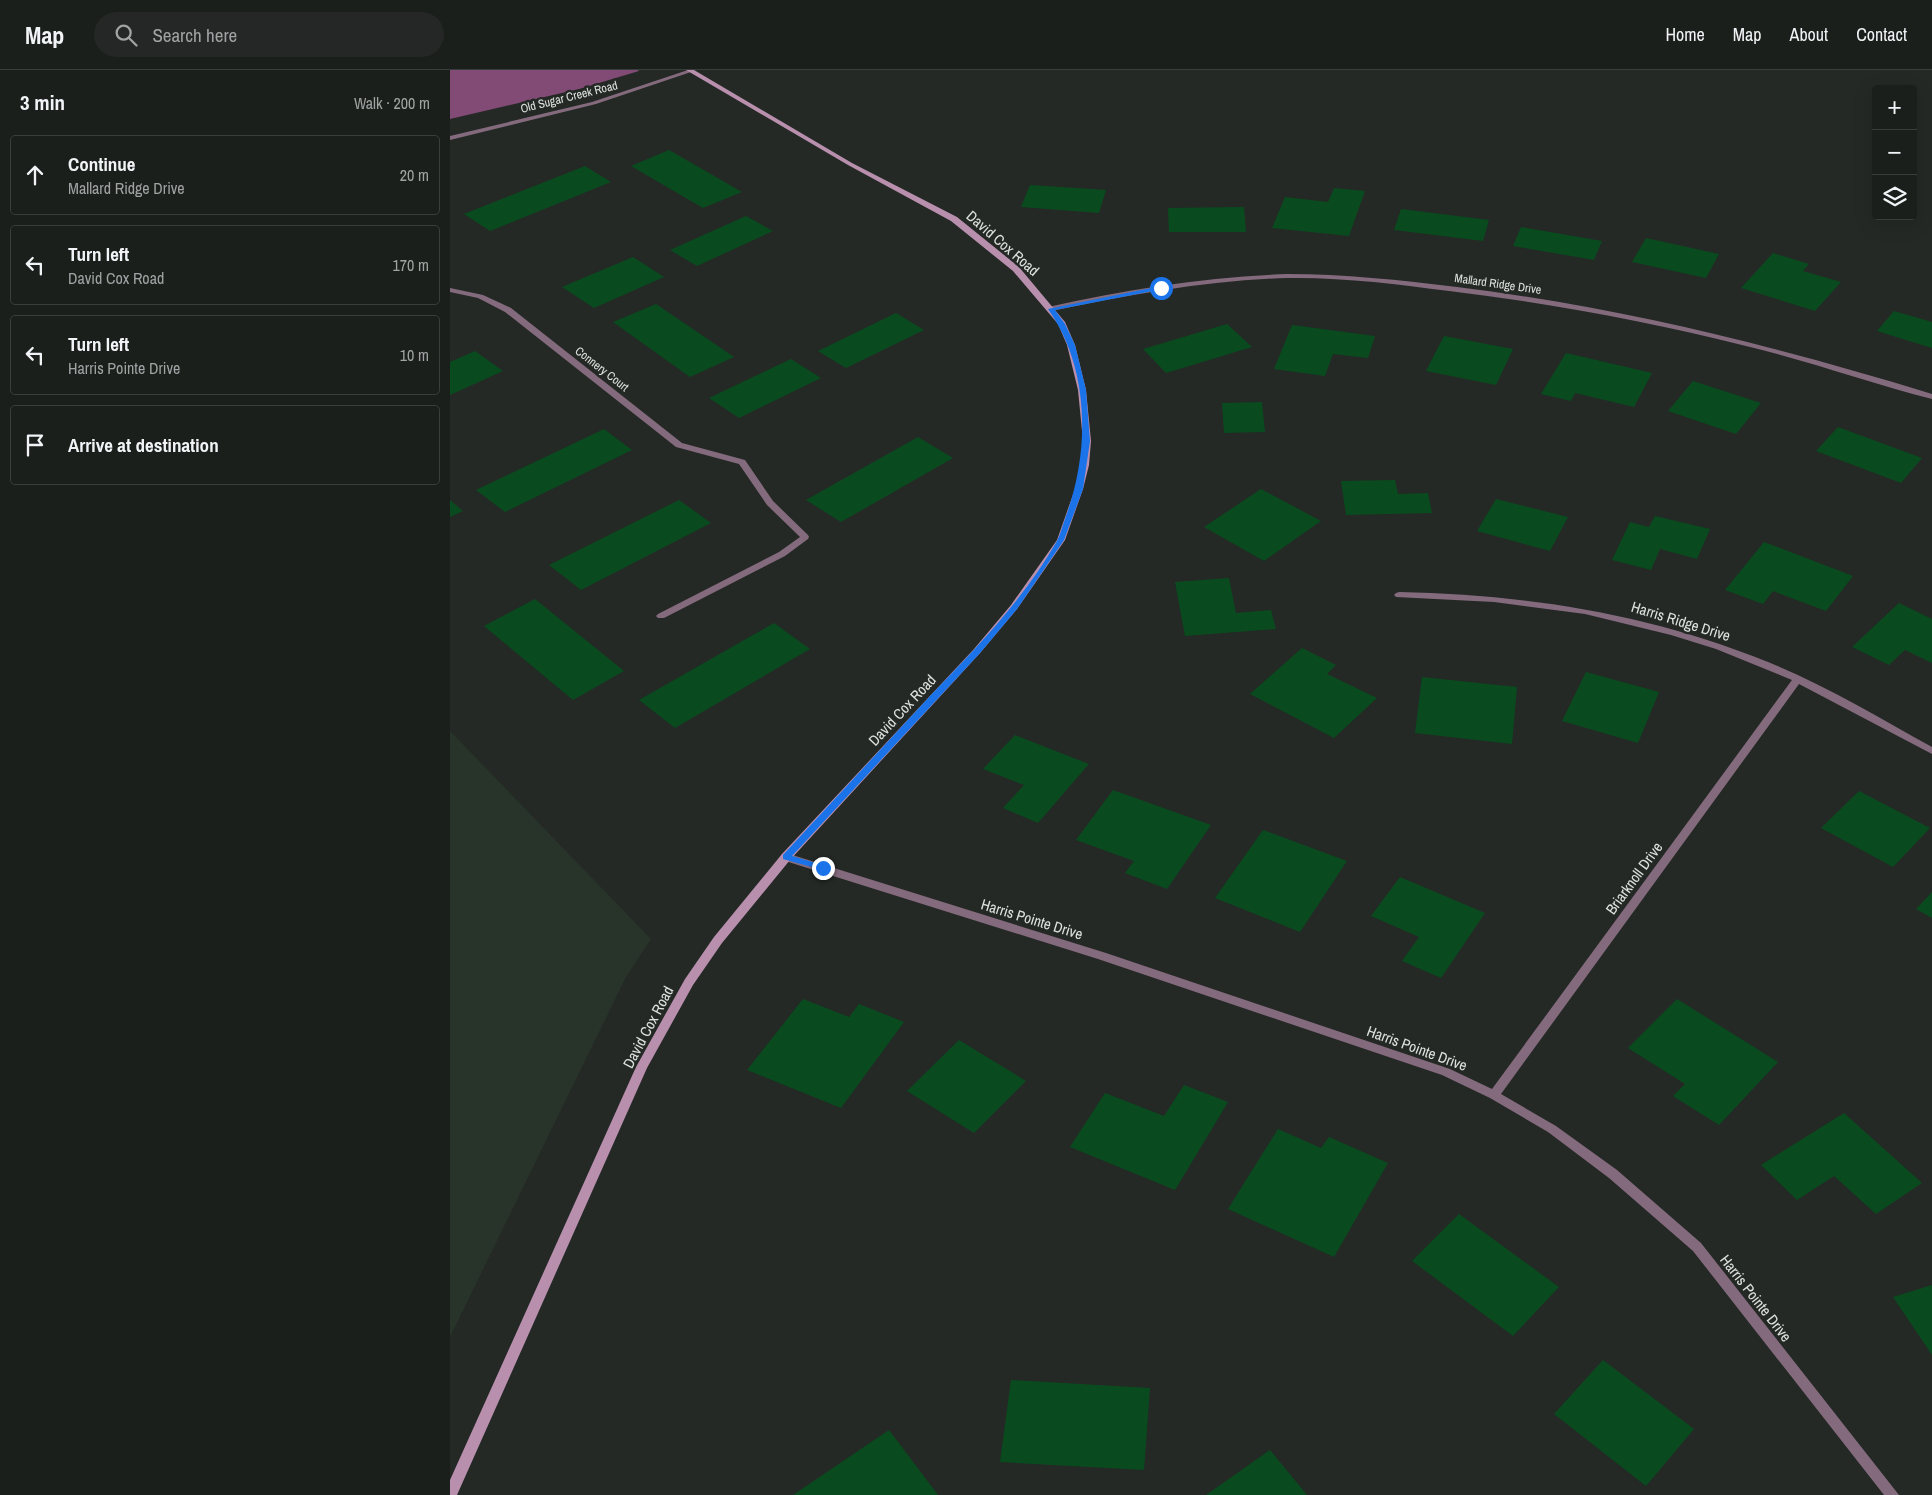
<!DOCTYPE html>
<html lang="en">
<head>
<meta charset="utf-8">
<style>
	:root { --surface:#1b1f1c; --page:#242725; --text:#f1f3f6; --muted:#a0a2a3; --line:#393d3b }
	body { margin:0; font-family:"Archivo Narrow",sans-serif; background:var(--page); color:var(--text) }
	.controls { position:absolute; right:15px; top:15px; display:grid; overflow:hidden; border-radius:5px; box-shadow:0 5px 20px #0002 }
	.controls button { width:45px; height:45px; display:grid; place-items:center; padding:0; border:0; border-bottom:1px solid var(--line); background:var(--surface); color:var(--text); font:25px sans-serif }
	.stop { position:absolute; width:15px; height:15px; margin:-11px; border:4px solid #1a73e8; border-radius:50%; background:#fff }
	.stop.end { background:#1a73e8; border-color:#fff; box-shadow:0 1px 5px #0008 }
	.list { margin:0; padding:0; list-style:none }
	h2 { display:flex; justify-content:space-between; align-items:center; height:65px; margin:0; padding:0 20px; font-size:21px }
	h2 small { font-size:16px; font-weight:400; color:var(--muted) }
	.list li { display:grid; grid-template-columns:32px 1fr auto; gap:15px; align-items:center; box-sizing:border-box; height:80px; margin:0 10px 10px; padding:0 10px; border:1px solid var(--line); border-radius:5px }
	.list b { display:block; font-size:19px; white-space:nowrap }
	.list p { margin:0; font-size:16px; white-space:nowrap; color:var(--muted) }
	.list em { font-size:16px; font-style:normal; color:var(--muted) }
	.icon { flex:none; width:28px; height:28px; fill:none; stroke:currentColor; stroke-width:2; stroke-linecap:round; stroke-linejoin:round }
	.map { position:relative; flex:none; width:1482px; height:1425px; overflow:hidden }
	header { display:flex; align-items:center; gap:30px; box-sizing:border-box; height:70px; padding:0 25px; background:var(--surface); border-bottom:1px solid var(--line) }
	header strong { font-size:24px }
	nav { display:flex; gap:28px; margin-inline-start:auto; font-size:18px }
	.search { width:350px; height:45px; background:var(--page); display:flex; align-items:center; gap:12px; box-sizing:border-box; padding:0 18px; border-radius:28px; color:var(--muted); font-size:19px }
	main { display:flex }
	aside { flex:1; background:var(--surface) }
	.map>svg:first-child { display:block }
	.built { fill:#28332a }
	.forest { fill:#824b75 }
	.building { fill:#094b1f }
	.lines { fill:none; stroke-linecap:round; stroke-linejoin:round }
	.minor { fill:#846a7d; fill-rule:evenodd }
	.tertiary { fill:#846a7d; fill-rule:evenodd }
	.secondary { fill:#b98fae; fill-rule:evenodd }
	.route { fill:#1a73e8 }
	.labels { text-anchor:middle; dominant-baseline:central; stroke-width:5; stroke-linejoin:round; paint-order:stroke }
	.far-street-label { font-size:12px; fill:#dee2df; stroke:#242925 }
	.street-label { font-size:15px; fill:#dee2df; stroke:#242925 }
</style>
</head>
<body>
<header>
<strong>Map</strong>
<div class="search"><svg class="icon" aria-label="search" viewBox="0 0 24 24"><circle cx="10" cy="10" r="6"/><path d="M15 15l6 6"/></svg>Search here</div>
<nav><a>Home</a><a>Map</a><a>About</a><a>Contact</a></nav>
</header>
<main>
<aside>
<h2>3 min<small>Walk · 200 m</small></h2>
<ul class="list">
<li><svg class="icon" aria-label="ahead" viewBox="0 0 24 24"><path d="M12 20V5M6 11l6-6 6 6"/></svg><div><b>Continue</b><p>Mallard Ridge Drive</p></div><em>20 m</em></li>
<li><svg class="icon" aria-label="left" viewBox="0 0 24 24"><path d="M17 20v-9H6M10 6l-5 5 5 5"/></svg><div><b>Turn left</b><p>David Cox Road</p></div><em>170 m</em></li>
<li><svg class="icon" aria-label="left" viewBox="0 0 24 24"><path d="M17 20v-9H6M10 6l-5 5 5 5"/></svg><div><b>Turn left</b><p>Harris Pointe Drive</p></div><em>10 m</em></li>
<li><svg class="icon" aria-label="arrive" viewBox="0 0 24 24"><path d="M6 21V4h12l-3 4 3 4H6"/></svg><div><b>Arrive at destination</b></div></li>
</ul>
</aside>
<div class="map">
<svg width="1482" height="1425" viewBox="0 0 1482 1425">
	<rect width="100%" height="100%" fill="#242925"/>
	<polygon class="built" points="0,661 201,869 176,907 0,1267"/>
	<polygon class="forest" points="0,0 188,0 189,1 129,19 0,49"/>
	<g class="building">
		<polygon points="219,80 292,122 253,138 181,96"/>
		<polygon points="135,96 161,112 40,161 14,144"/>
		<polygon points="580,115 656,120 649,143 571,137"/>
		<polygon points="884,118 915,121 899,166 822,158 835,127 878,132"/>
		<polygon points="794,137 796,162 719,162 718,138"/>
		<polygon points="951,139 1039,150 1033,171 944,160"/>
		<polygon points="296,146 323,161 247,196 220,180"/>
		<polygon points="1071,157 1152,171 1144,190 1063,176"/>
		<polygon points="1196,168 1269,184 1256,208 1182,192"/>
		<polygon points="1323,183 1359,194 1353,201 1391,212 1365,241 1291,218"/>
		<polygon points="183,187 214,207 144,238 112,217"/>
		<polygon points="206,234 284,287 240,307 163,252"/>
		<polygon points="1444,241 1482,252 1482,278 1427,261"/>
		<polygon points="446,243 474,260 396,298 368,281"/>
		<polygon points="777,254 802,277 716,303 693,279"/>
		<polygon points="842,255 925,266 918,288 883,284 875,306 824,299"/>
		<polygon points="994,266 1063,279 1046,315 976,301"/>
		<polygon points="25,281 53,301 0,325 0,292"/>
		<polygon points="1116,283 1202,303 1184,337 1125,323 1121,331 1091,324"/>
		<polygon points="341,289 371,308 289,348 259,328"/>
		<polygon points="1243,311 1311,333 1286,364 1218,341"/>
		<polygon points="812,332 815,362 774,363 772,333"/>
		<polygon points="1388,357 1472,388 1451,413 1366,381"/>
		<polygon points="154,359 182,380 55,442 26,420"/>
		<polygon points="468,367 503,388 391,452 356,430"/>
		<polygon points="945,410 948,424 978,423 982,443 896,445 891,411"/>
		<polygon points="811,419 871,451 814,491 754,457"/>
		<polygon points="1046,429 1118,447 1100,481 1027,461"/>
		<polygon points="0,430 13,441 0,447"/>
		<polygon points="229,430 261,453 131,520 99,495"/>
		<polygon points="1205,446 1260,459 1247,489 1210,479 1201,500 1162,490 1180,452 1199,457"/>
		<polygon points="1314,472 1403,506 1376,541 1323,521 1313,534 1275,520"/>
		<polygon points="779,508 786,543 821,540 826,559 735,566 725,512"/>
		<polygon points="85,529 174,601 123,630 34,556"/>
		<polygon points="1449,533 1482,549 1482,593 1455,580 1439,595 1402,577"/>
		<polygon points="324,553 360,579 225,658 189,630"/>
		<polygon points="852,578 886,595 877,604 927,628 884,668 800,624"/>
		<polygon points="1136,602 1209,622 1188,673 1112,651"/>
		<polygon points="972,607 1067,617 1062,674 965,663"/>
		<polygon points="565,665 639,694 588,753 553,738 574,715 533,699"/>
		<polygon points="663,720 761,755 717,819 675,803 684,791 626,770"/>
		<polygon points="1409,721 1480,758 1443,797 1371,758"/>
		<polygon points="813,760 897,791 850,862 765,828"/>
		<polygon points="950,807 1035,843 991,908 952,891 969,867 921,846"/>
		<polygon points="1482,822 1482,848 1466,839"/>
		<polygon points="353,929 399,947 409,934 454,952 391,1038 297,1000"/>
		<polygon points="1227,929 1328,992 1269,1055 1223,1026 1235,1014 1178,978"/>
		<polygon points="509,970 576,1011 524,1063 457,1021"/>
		<polygon points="734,1015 778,1032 725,1120 620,1077 655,1023 714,1046"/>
		<polygon points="1394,1043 1472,1113 1426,1144 1384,1106 1347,1130 1311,1095"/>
		<polygon points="828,1059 871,1078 879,1067 938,1093 884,1187 778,1139"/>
		<polygon points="1009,1144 1109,1217 1063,1266 962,1191"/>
		<polygon points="1482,1215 1482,1285 1443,1227"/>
		<polygon points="1153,1290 1244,1359 1196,1416 1104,1344"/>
		<polygon points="561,1310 700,1318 694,1400 550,1392"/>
		<polygon points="439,1360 488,1425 343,1425"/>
		<polygon points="820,1380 857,1425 756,1425"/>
	</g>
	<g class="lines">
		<g class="minor">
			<path d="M837 204C894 204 950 210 1007 217 1169 237 1326 276 1482 324V329C1420 313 1359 291 1296 276 1198 251 1099 233 999 221 946 214 891 207 837 208 758 210 679 225 601 241L597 239 598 237C677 219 757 207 837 204Z"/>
			<polygon points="0,218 33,225 61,238 232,373 295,390 323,431 358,465 359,467 358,469 335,486 214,548 208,548 206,546 208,544 329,482 350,467 317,435 289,394 226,377 55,242 28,228 0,222"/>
			<path d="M949 522C1078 525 1197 543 1318 592 1375 615 1428 647 1482 677V684L1349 614 1051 1024 1106 1056 1167 1100 1251 1173 1449 1425H1434L1243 1181 1159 1108 1098 1062 1040 1028 992 1005 648 889 332 790 331 787 332 784 336 783 656 883 1000 999 1042 1019 1342 610 1266 579 1221 565 1135 544 1044 532 946 527 944 525 946 523Z"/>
		</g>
		<polygon class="tertiary" points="238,0 244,1 146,34 0,70 0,66 142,32"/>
		<polygon class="secondary" points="236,0 244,0 402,93 507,147 569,197 615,252 625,275 636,320 641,371 639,395 633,419 615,470 567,539 530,583 340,790 272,873 243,915 197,998 7,1425 0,1425 0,1410 186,997 235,909 264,867 332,784 524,579 561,535 607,470 625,419 631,395 633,371 628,320 617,275 608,254 563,201 501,151 398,95"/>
	</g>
	<path class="route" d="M711 216 713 219 605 240 615 254 625 275 636 320 640 371 633 419 614 470 567 539 530 583 342 786 376 796V801L333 789V785C382 732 431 679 480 626 526 578 574 529 607 471 611 463 613 454 616 446 640 380 640 298 598 239Z"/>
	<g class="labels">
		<g class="far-street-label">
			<text transform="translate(119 27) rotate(-14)">Old Sugar Creek Road</text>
			<text transform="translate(1048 214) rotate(8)">Mallard Ridge Drive</text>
			<text transform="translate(152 299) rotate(38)">Connery Court</text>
		</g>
		<g class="street-label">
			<text transform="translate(553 173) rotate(41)">David Cox Road</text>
			<text transform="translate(1231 551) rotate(17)">Harris Ridge Drive</text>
			<text transform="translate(452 640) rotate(-47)">David Cox Road</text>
			<text transform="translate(1184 808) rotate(-54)">Briarknoll Drive</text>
			<text transform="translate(582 849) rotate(17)">Harris Pointe Drive</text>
			<text transform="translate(198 957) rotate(-62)">David Cox Road</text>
			<text transform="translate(967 978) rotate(20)">Harris Pointe Drive</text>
			<text transform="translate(1306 1228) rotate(52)">Harris Pointe Drive</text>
		</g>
	</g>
</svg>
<div class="controls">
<button>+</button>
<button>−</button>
<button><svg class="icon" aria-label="layers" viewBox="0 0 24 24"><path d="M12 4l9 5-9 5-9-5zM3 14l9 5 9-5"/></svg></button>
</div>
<div class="stop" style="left:711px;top:218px"></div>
<div class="stop end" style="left:373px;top:798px"></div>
</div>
</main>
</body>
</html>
